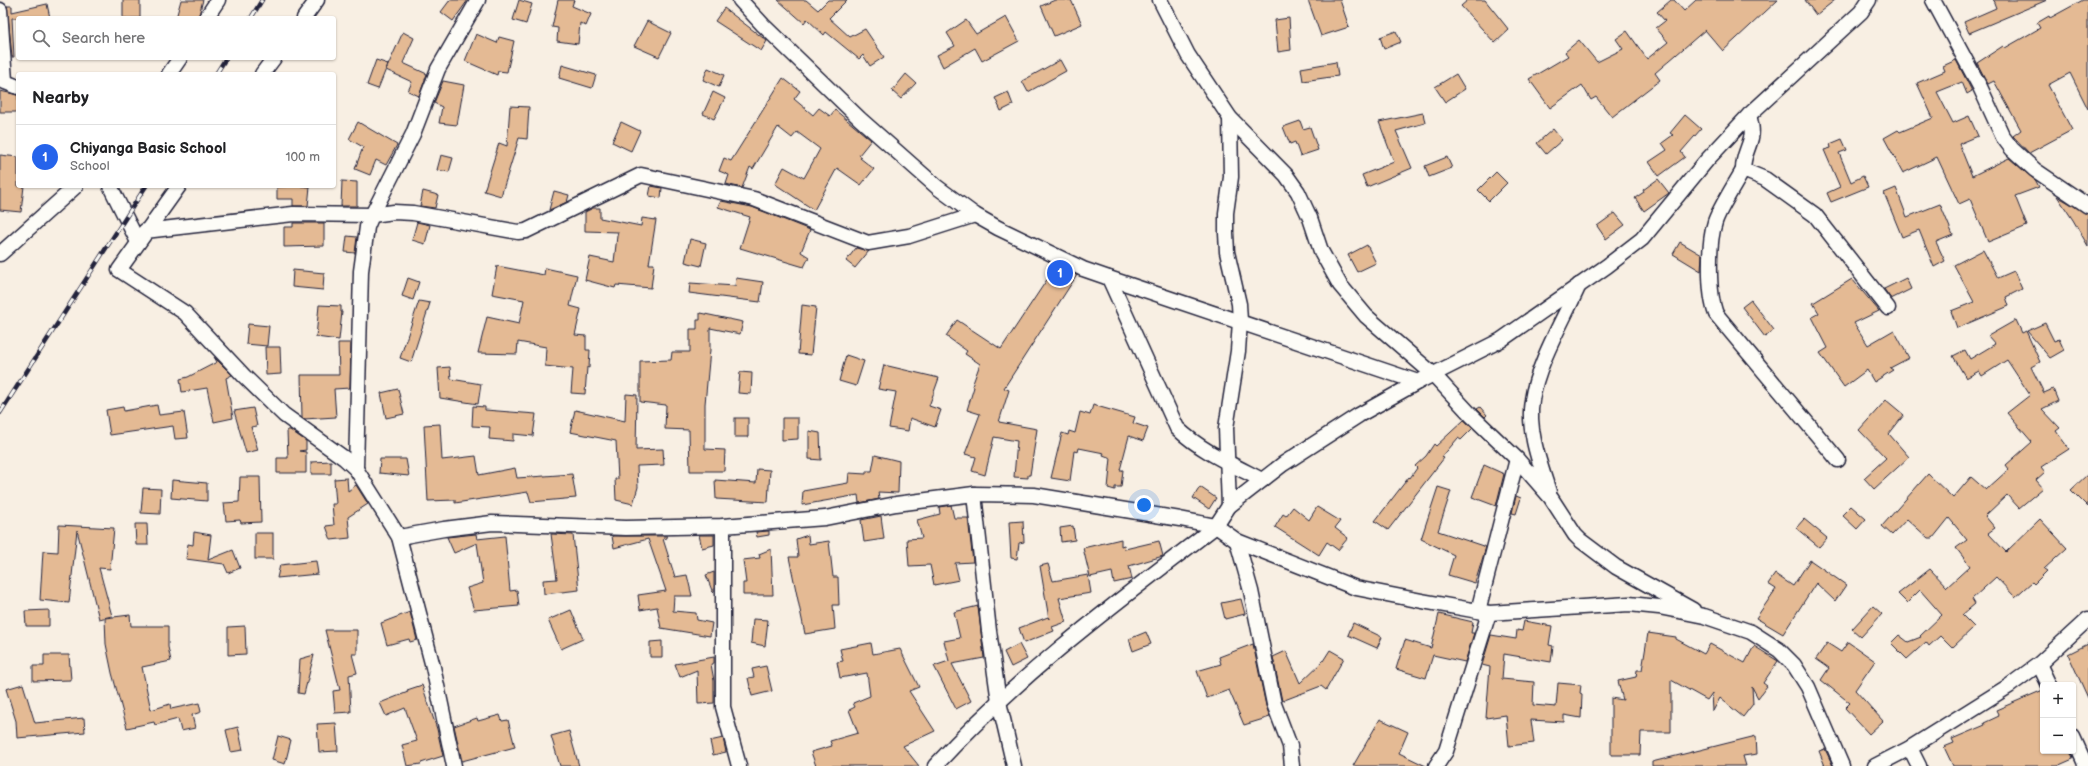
<!DOCTYPE html>
<html lang="en">
<head>
<meta charset="utf-8">
<style>
	:root { --surface:#fff; --page:#f6f6f6; --text:#202124; --muted:#757577; --line:#e0e0e0; --accent:#2563eb }
	body { margin:0; font-family:"Balsamiq Sans",sans-serif; background:var(--page); color:var(--text) }
	.controls { position:absolute; right:12px; bottom:12px; display:grid; overflow:hidden; border-radius:4px; box-shadow:0 1px 3px #0004 }
	.controls button { width:36px; height:36px; display:grid; place-items:center; padding:0; border:0; border-bottom:1px solid var(--line); background:var(--surface); color:var(--text); font:20px sans-serif }
	.you { position:absolute; left:1144px; top:505px; width:14px; height:14px; margin:-10px; border:3px solid #fff; border-radius:50%; background:#1a73e8; box-shadow:0 0 0 6px #1a73e833 }
	.badge { display:grid; place-items:center; width:26px; height:26px; border-radius:50%; background:var(--accent); color:#fff; font-size:13px; font-weight:700 }
	.pin { position:absolute; translate:-50% -50%; border:2px solid #fff; box-shadow:0 1px 4px #0006 }
	.list { margin:0; padding:0; list-style:none }
	h2 { display:flex; justify-content:space-between; align-items:center; height:52px; margin:0; padding:0 16px; font-size:17px }
	h2 small { font-size:13px; font-weight:400; color:var(--muted) }
	.list li { display:grid; grid-template-columns:26px 1fr auto; gap:12px; align-items:center; box-sizing:border-box; height:64px; padding:0 16px; border-top:1px solid var(--line) }
	.list b { display:block; font-size:15px; white-space:nowrap }
	.list p { margin:0; font-size:13px; white-space:nowrap; color:var(--muted) }
	.list em { font-size:13px; font-style:normal; color:var(--muted) }
	.icon { flex:none; width:22px; height:22px; fill:none; stroke:currentColor; stroke-width:2; stroke-linecap:round; stroke-linejoin:round }
	.map { position:relative; flex:none; width:2088px; height:766px; overflow:hidden }
	.search { position:absolute; background:var(--surface); box-shadow:0 1px 3px #0004; left:16px; top:16px; width:320px; height:44px; display:flex; align-items:center; gap:10px; box-sizing:border-box; padding:0 14px; border-radius:4px; color:var(--muted); font-size:15px }
	.panel { position:absolute; background:var(--surface); box-shadow:0 1px 3px #0004; left:16px; top:72px; width:320px; height:116px; border-radius:4px }
	.map>svg:first-child { display:block }
	.building { fill:#e4ba94; stroke:#22223b }
	.lines { fill:none; stroke-linecap:round; stroke-linejoin:round }
	.street-casing { stroke:#22223b; stroke-width:17 }
	.street { stroke:#fdfcf7; stroke-width:14 }
	.rail-casing { stroke:#22223b; stroke-width:4.5 }
	.rail { stroke:#fdfcf7; stroke-width:3; stroke-dasharray:9; stroke-linecap:butt }
</style>
</head>
<body>
<div class="map">
<svg width="2088" height="766" viewBox="0 0 2088 766">
	<rect width="100%" height="100%" fill="#f8efe3"/>
	<filter id="ink" filterUnits="userSpaceOnUse"><feTurbulence type="fractalNoise" baseFrequency=".025" numOctaves="2"/><feDisplacementMap in="SourceGraphic" scale="8" xChannelSelector="R" yChannelSelector="G"/><feConvolveMatrix kernelMatrix="1 2 1 2 8 2 1 2 1" color-interpolation-filters="sRGB"/></filter>
	<g filter="url(#ink)">
		<g class="building">
			<rect x="123" y="0" width="17" height="18"/>
			<polygon points="181,0 203,0 198,18 176,18"/>
			<polygon points="450,0 468,0 453,21 441,12"/>
			<polygon points="519,0 532,4 526,24 513,20"/>
			<polygon points="558,0 574,0 572,6 591,14 586,26 580,23 578,44 557,41 558,28 552,27"/>
			<polygon points="778,0 806,0 818,10 828,0 847,0 829,18 850,37 865,29 884,57 870,66 863,55 859,59 826,32 824,35 807,19 804,23"/>
			<polygon points="1055,0 1071,0 1082,24 1054,36 1041,6"/>
			<polygon points="1308,0 1340,0 1349,27 1321,36"/>
			<polygon points="1468,0 1485,0 1509,30 1495,43 1461,6"/>
			<polygon points="1671,0 1674,0 1684,11 1696,0 1778,0 1723,51 1705,30 1655,73 1660,80 1612,117 1596,97 1591,100 1582,85 1550,108 1529,79 1568,56 1565,52 1579,40 1597,62 1623,49 1616,39 1627,31 1647,59 1668,42 1656,28 1665,21 1657,12"/>
			<polygon points="1805,0 1835,0 1816,15"/>
			<polygon points="1993,0 2047,0 1969,33 1964,22 1996,8"/>
			<polygon points="2083,0 2088,0 2088,109 2070,73 2048,85 2072,130 2029,153 2013,136 2021,130 1994,81 1988,84 1977,63 2003,46 2005,48 2040,28 2037,23 2049,16 2050,18"/>
			<polygon points="47,4 50,18 12,18 14,57 12,57 7,6 12,6 12,12"/>
			<polygon points="724,8 767,41 761,51 715,21"/>
			<polygon points="1006,17 1019,41 982,61 975,48 943,67 937,55 955,46 947,33 966,20 976,34"/>
			<polygon points="1289,18 1291,50 1278,52 1275,20"/>
			<polygon points="647,21 671,33 659,57 634,46"/>
			<polygon points="1396,31 1401,42 1384,49 1380,37"/>
			<polygon points="403,32 414,38 403,63 427,74 419,96 408,91 412,82 386,70"/>
			<polygon points="476,34 497,43 499,37 514,41 507,72 498,71 497,75 465,61"/>
			<polygon points="376,60 388,64 378,89 367,85"/>
			<polygon points="1060,60 1066,71 1028,92 1022,81"/>
			<polygon points="1956,60 1972,91 1967,94 1962,82 1937,92 1953,123 1969,116 1978,136 1959,144 1972,176 2009,158 2036,181 2039,187 2015,196 2027,226 1988,242 1970,199 1959,204 1937,157 1903,173 1884,138 1898,130 1900,132 1933,118 1917,83 1945,71 1943,66"/>
			<polygon points="1336,62 1338,76 1303,81 1301,68"/>
			<polygon points="562,65 596,75 592,88 559,78"/>
			<polygon points="708,68 724,75 719,87 703,80"/>
			<polygon points="906,74 916,83 901,99 892,91"/>
			<polygon points="1456,74 1465,89 1445,102 1435,87"/>
			<polygon points="783,78 800,91 794,99 813,115 819,108 830,116 835,110 871,140 859,155 862,157 860,158 874,169 861,185 837,168 814,210 775,184 784,167 804,178 820,149 797,132 792,138 778,127 753,169 750,167 742,188 726,184 729,175 719,171 724,158 731,161"/>
			<polygon points="443,81 464,85 457,125 439,123 442,107 434,103"/>
			<polygon points="0,91 18,95 18,112 0,112"/>
			<polygon points="713,92 725,98 714,119 703,114"/>
			<polygon points="1008,92 1013,105 1001,111 995,98"/>
			<polygon points="510,106 529,107 527,139 519,138 501,196 484,191 499,143 507,146"/>
			<polygon points="1423,113 1425,123 1396,131 1412,168 1367,187 1362,175 1394,162 1379,122"/>
			<polygon points="1685,115 1701,129 1681,152 1685,157 1659,176 1649,162 1667,150 1662,143 1673,135 1670,133"/>
			<polygon points="1300,121 1303,129 1310,127 1318,150 1300,156 1295,142 1290,144 1283,127"/>
			<polygon points="358,122 397,145 386,165 376,160 370,175 355,169 363,147 349,139"/>
			<polygon points="621,122 640,131 631,151 612,142"/>
			<polygon points="1553,129 1562,140 1546,154 1537,143"/>
			<polygon points="1842,139 1847,150 1839,153 1851,182 1863,176 1868,187 1831,202 1827,193 1840,187 1824,150 1831,148 1830,144"/>
			<polygon points="0,155 18,157 18,186 24,186 21,212 0,210"/>
			<polygon points="441,155 453,158 449,172 437,170"/>
			<polygon points="1447,157 1452,168 1429,177 1425,166"/>
			<polygon points="1496,172 1507,183 1489,201 1478,190"/>
			<polygon points="1658,179 1669,193 1644,211 1635,198 1644,192 1643,190"/>
			<polygon points="342,181 357,182 357,206 341,206"/>
			<polygon points="300,186 310,187 308,206 293,206 293,199 277,199 277,187"/>
			<polygon points="651,186 662,188 661,198 649,196"/>
			<polygon points="1896,188 1907,217 1940,204 1953,235 1936,242 1945,261 1934,267 1919,230 1902,237 1884,193"/>
			<polygon points="423,191 438,195 435,208 420,206"/>
			<polygon points="554,191 569,195 567,202 549,210"/>
			<polygon points="2057,196 2088,214 2088,246 2073,220"/>
			<polygon points="721,201 752,207 810,230 801,252 809,257 804,267 740,248 750,217 718,207"/>
			<polygon points="593,208 600,208 600,218 641,226 642,218 656,220 649,264 654,264 651,288 616,285 615,288 585,280 590,257 614,262 617,236 618,232 585,231 585,212"/>
			<polygon points="1615,213 1625,225 1606,239 1597,226"/>
			<polygon points="417,222 430,225 425,244 412,240"/>
			<polygon points="293,223 324,223 324,246 284,247 284,227 293,227"/>
			<polygon points="347,236 357,237 355,253 345,252"/>
			<polygon points="690,239 706,243 701,266 685,262"/>
			<polygon points="1680,242 1702,255 1701,271 1673,254"/>
			<polygon points="1367,245 1376,263 1357,272 1348,255"/>
			<polygon points="856,248 869,251 855,268 846,261"/>
			<polygon points="1983,250 1998,278 2014,271 2022,289 2006,297 2009,306 1957,328 1951,311 1974,302 1954,265"/>
			<polygon points="497,266 544,275 545,268 577,275 570,306 581,309 575,335 586,336 586,350 590,350 589,368 587,367 585,394 571,393 573,369 545,366 546,347 518,342 517,354 478,353 487,317 519,324 524,300 492,294"/>
			<polygon points="1056,266 1077,275 1004,388 1009,390 999,422 1037,429 1030,475 1028,475 1028,478 1014,477 1017,441 994,437 985,475 972,471 976,457 965,454 980,414 967,410 974,387 972,386 980,364 965,354 967,351 946,336 957,320 1001,349"/>
			<polygon points="293,270 324,273 323,290 292,287"/>
			<polygon points="408,278 419,282 413,300 402,296"/>
			<polygon points="736,278 763,282 760,302 689,293 690,283 735,286"/>
			<polygon points="1906,278 1911,289 1891,299 1884,289"/>
			<polygon points="1852,279 1879,311 1854,323 1868,345 1894,330 1909,358 1890,368 1893,370 1874,382 1867,370 1844,387 1820,353 1828,348 1812,317 1819,313 1813,303"/>
			<polygon points="1751,300 1774,330 1765,337 1742,307"/>
			<polygon points="419,301 430,303 411,362 400,358"/>
			<polygon points="319,305 341,306 341,312 342,312 339,340 316,337"/>
			<polygon points="802,305 816,307 811,355 798,354"/>
			<polygon points="700,313 743,322 740,334 710,328 710,350 705,404 705,449 725,450 724,471 690,471 689,430 665,429 666,405 640,402 640,361 671,360 672,352 690,352 690,329 697,329 697,320 700,320"/>
			<polygon points="2016,320 2022,333 2026,331 2040,362 2031,367 2044,393 2053,389 2058,401 2042,409 2060,428 2056,431 2069,449 2041,467 2045,472 2036,480 2043,488 2019,508 2007,495 1985,516 1995,528 1988,533 2006,552 2040,519 2067,548 2044,569 2047,571 2034,584 2032,582 2015,597 1996,577 1972,599 1975,604 1962,615 1974,627 1952,648 1940,636 1929,646 1926,642 1907,659 1891,643 1899,635 1908,642 1921,637 1920,636 1942,615 1920,590 1907,603 1898,594 1930,569 1947,587 1970,566 1956,548 1967,540 1949,518 1933,538 1928,538 1907,519 1892,535 1882,526 1928,474 1953,498 1971,477 1986,490 2009,469 2006,465 2032,442 2007,413 2030,395 2007,360 1982,376 1979,371 1966,378 1953,356 1965,350 1970,359 1995,344 1988,336"/>
			<polygon points="2045,323 2054,341 2059,339 2064,350 2050,358 2027,331"/>
			<polygon points="248,324 269,326 267,346 246,344"/>
			<polygon points="338,343 351,343 350,388 334,389 336,417 304,419 302,417 301,375 339,375"/>
			<polygon points="265,347 280,347 281,374 266,375"/>
			<polygon points="846,355 864,361 856,386 839,381"/>
			<polygon points="214,357 232,375 226,378 233,418 214,422 207,388 182,392 180,379 188,377 217,362"/>
			<polygon points="884,365 939,378 929,406 941,410 935,427 910,418 908,431 889,428 896,392 878,389"/>
			<polygon points="450,367 451,379 481,384 478,404 440,398 438,368"/>
			<polygon points="740,372 752,373 751,394 738,393"/>
			<polygon points="398,389 404,414 386,418 381,393"/>
			<polygon points="626,394 637,395 636,450 663,449 664,465 637,466 638,487 633,504 616,500 615,479 618,479 616,441 570,432 575,410 625,421"/>
			<polygon points="1886,400 1904,415 1889,434 1909,457 1874,489 1864,478 1886,458 1859,430"/>
			<polygon points="157,405 159,415 184,412 188,438 175,439 173,426 110,435 106,410 123,407 124,411"/>
			<polygon points="1093,405 1135,417 1133,423 1148,428 1143,441 1129,436 1120,470 1123,470 1121,487 1115,487 1115,490 1108,488 1111,458 1103,455 1104,453 1079,448 1078,452 1074,451 1070,481 1051,478 1062,433 1068,435 1069,431 1075,433 1080,412 1090,415"/>
			<polygon points="473,406 485,407 485,410 536,414 533,436 513,434 513,441 489,439 490,427 472,426"/>
			<polygon points="1480,407 1487,415 1485,417 1477,409"/>
			<polygon points="253,408 257,426 251,427 258,450 246,453 234,411"/>
			<rect x="735" y="418" width="13" height="19"/>
			<polygon points="782,418 798,418 798,439 782,440"/>
			<polygon points="1464,420 1473,428 1461,440 1458,438 1442,457 1444,458 1388,530 1375,521 1409,477 1410,478 1417,468 1415,466 1426,456 1434,444 1436,446"/>
			<polygon points="440,424 442,460 476,456 479,475 515,468 517,478 572,474 576,498 531,502 528,492 455,503 455,500 428,501 424,425"/>
			<polygon points="287,430 290,430 306,441 306,450 299,451 306,452 306,473 277,473 277,458 288,458"/>
			<polygon points="809,431 820,433 821,460 809,459"/>
			<polygon points="875,455 899,461 898,493 878,492 879,499 859,503 858,495 802,505 803,491 848,483 849,473 866,474 866,471 872,471"/>
			<polygon points="380,459 406,459 409,476 379,473"/>
			<polygon points="331,461 331,474 311,474 311,462"/>
			<polygon points="1484,465 1504,474 1496,506 1472,497"/>
			<polygon points="757,469 770,470 768,502 716,499 715,480 756,483"/>
			<polygon points="2088,474 2088,507 2071,490"/>
			<polygon points="240,477 260,477 261,522 241,523 240,520 226,521 224,503 239,502"/>
			<polygon points="347,478 348,491 356,485 368,504 348,517 350,538 331,540 326,526 334,525 332,504 336,504 334,479"/>
			<polygon points="172,480 207,483 207,501 171,498"/>
			<polygon points="1200,487 1216,498 1209,509 1193,498"/>
			<polygon points="1438,487 1451,491 1438,531 1486,547 1475,583 1448,575 1454,555 1421,539"/>
			<polygon points="143,488 161,489 160,514 141,513"/>
			<polygon points="1516,496 1521,498 1516,514 1512,513"/>
			<polygon points="951,505 954,518 968,518 973,562 955,563 959,580 934,585 930,565 909,566 907,539 922,538 917,520 940,514 939,507"/>
			<polygon points="1851,506 1866,519 1857,529 1842,515"/>
			<polygon points="1293,507 1309,520 1317,507 1340,521 1335,528 1348,538 1338,550 1327,542 1319,555 1275,527 1283,514 1286,516"/>
			<polygon points="881,516 884,539 864,542 861,520"/>
			<polygon points="1804,519 1827,538 1819,547 1796,528"/>
			<polygon points="1023,521 1024,542 1019,543 1017,559 1011,558 1009,522"/>
			<polygon points="135,524 147,524 148,545 136,545"/>
			<polygon points="59,525 114,528 110,569 99,568 112,616 99,619 77,530 69,603 40,600 43,551 58,552"/>
			<polygon points="1073,526 1075,540 1061,542 1060,528"/>
			<polygon points="769,531 769,535 757,537 756,532"/>
			<polygon points="194,532 211,535 208,560 233,550 240,568 228,573 224,564 186,559 188,544 193,545"/>
			<rect x="255" y="533" width="18" height="26"/>
			<polygon points="476,534 477,539 505,536 510,591 517,590 519,606 474,610 467,588 483,583 477,543 454,553 447,537"/>
			<polygon points="551,534 573,535 579,590 544,594 543,580 557,579"/>
			<polygon points="699,535 714,535 714,545 702,548"/>
			<polygon points="808,535 809,544 829,541 833,577 838,577 839,605 833,605 835,629 805,634 789,557 798,557 796,539"/>
			<polygon points="612,536 667,536 667,538 663,539 675,577 687,575 692,596 674,596 673,611 696,613 697,620 712,623 710,636 661,628 657,607 640,610 638,595 666,591 648,539 614,548"/>
			<polygon points="1121,539 1121,546 1124,545 1125,549 1159,541 1163,556 1129,566 1132,579 1114,583 1112,572 1090,577 1083,548"/>
			<polygon points="771,549 773,595 743,595 743,583 746,583 743,560 760,558 759,554"/>
			<polygon points="1810,560 1846,585 1835,601 1816,583 1783,634 1756,618 1776,589 1768,584 1775,574 1793,586"/>
			<polygon points="316,561 318,574 277,578 280,565"/>
			<polygon points="1048,564 1053,581 1088,575 1091,593 1059,598 1066,622 1052,627 1054,631 1024,643 1019,628 1048,617 1049,619 1040,566"/>
			<polygon points="714,572 714,592 713,593 706,575"/>
			<polygon points="1241,599 1245,614 1225,619 1221,603"/>
			<polygon points="978,606 984,658 952,664 971,701 956,709 934,666 949,661 944,641 960,638 954,612"/>
			<polygon points="1873,606 1882,614 1861,637 1852,629"/>
			<polygon points="49,610 49,626 26,626 25,611"/>
			<polygon points="571,610 583,639 561,649 548,620"/>
			<polygon points="410,612 417,640 410,642 409,639 387,645 381,623"/>
			<polygon points="1439,614 1473,622 1471,633 1474,633 1465,662 1433,655 1426,678 1396,669 1405,640 1431,648"/>
			<polygon points="130,615 131,626 168,626 168,647 171,661 142,667 151,710 170,704 171,709 199,703 201,712 192,715 195,728 181,731 178,719 155,725 154,722 127,728 112,673 106,644 105,618"/>
			<polygon points="753,619 768,620 765,646 751,643"/>
			<polygon points="1524,621 1552,626 1549,645 1553,646 1551,662 1504,654 1502,679 1534,682 1533,705 1556,707 1558,683 1581,685 1580,693 1582,694 1581,718 1564,715 1564,722 1531,720 1534,743 1509,746 1506,715 1486,718 1490,667 1482,665 1491,635 1516,639 1517,630 1522,631"/>
			<polygon points="1353,623 1382,637 1377,648 1348,635"/>
			<polygon points="245,626 246,654 228,655 228,627"/>
			<polygon points="325,630 357,630 357,654 352,654 357,673 349,675 351,712 335,713 333,691 340,690"/>
			<polygon points="1146,632 1151,644 1133,651 1129,639"/>
			<polygon points="1648,633 1676,637 1676,639 1704,654 1710,644 1745,663 1754,646 1778,661 1763,683 1767,686 1758,698 1752,687 1753,704 1743,717 1720,698 1713,711 1712,693 1707,700 1671,680 1671,732 1641,732 1640,755 1611,755 1611,698 1623,700 1618,681 1636,677 1637,670 1642,670"/>
			<polygon points="662,641 662,657 650,657 650,642"/>
			<polygon points="1848,642 1875,661 1855,690 1883,721 1869,734 1845,708 1850,703 1821,680 1829,668 1816,659 1827,643 1841,652"/>
			<polygon points="871,643 873,654 900,649 919,687 909,691 935,731 903,746 919,766 816,766 811,752 832,746 830,741 858,733 849,710 855,707 853,703 870,696 867,673 840,678 837,662 843,661 840,649"/>
			<polygon points="1019,644 1027,659 1011,667 1004,652"/>
			<polygon points="1253,644 1266,706 1270,717 1244,725 1229,690 1207,698 1197,671 1221,664 1219,657"/>
			<polygon points="2088,644 2088,698 2068,654"/>
			<polygon points="1330,650 1344,658 1326,690 1321,686 1282,701 1273,657 1286,651 1300,683 1323,661"/>
			<polygon points="44,655 69,655 71,680 33,681 33,666 44,666"/>
			<polygon points="314,655 304,694 298,693 300,659"/>
			<polygon points="714,657 714,663 711,664 714,681 714,703 698,704 697,670 680,677 675,664"/>
			<polygon points="766,666 772,691 752,696 748,678 754,677 752,669"/>
			<polygon points="23,684 35,723 84,718 85,732 17,738 16,721 6,689"/>
			<polygon points="422,685 437,729 443,756 421,763 421,764 407,766 402,745 417,741 405,708 386,716 380,703 408,692 407,690"/>
			<polygon points="2043,690 2043,751 2070,751 2073,759 2057,766 1953,766 1944,747 1954,743 1952,739 1985,725 1984,723 1999,716 1996,710"/>
			<polygon points="500,715 502,721 508,720 515,747 462,761 454,726 477,718 478,721"/>
			<polygon points="1380,719 1408,732 1399,753 1426,766 1353,766"/>
			<polygon points="336,723 338,751 319,752 317,724"/>
			<polygon points="238,727 243,750 231,752 226,730"/>
			<polygon points="569,731 579,766 560,766 551,736"/>
			<polygon points="278,736 291,740 285,764 272,760"/>
			<polygon points="1756,736 1757,754 1743,756 1746,766 1652,766 1652,762"/>
			<polygon points="723,738 726,752 713,755 710,741"/>
			<polygon points="1825,749 1833,766 1825,766 1819,751"/>
		</g>
		<g class="lines">
			<g class="street-casing">
				<g id="street">
					<polyline points="740,0 763,25 860,119 937,187 975,215 998,228 1083,269 1109,278 1418,382"/>
					<polyline points="1160,0 1188,55 1230,118 1286,175 1298,192 1310,218 1321,251 1340,285 1366,316 1433,374 1472,416 1517,459 1551,498 1575,535 1580,540 1616,567 1693,610"/>
					<polyline points="1933,0 1980,87 2003,137 2012,149 2035,170 2088,206"/>
					<polyline points="0,10 5,81"/>
					<polyline points="206,18 218,0"/>
					<polyline points="304,18 317,0"/>
					<polyline points="169,74 180,58"/>
					<polyline points="262,74 274,58"/>
					<polyline points="0,80 18,87"/>
					<path d="M1749 115C1751 123 1753 131 1751 138 1748 151 1743 155 1743 170L1765 179 1815 215 1888 308"/>
					<path d="M1743 170C1736 183 1719 209 1715 222 1708 243 1708 294 1716 314L1838 460"/>
					<polyline points="110,186 138,242"/>
					<polyline points="179,186 119,270 185,313 244,376 284,415 344,458 356,469 399,537 433,667 454,766"/>
					<polyline points="145,231 293,214 372,215 394,212 413,213 518,232 526,231 641,175 754,199 868,243 909,236 975,215"/>
					<polyline points="0,254 76,186"/>
					<path d="M1109 278 1177 428C1201 451 1233 465 1262 480"/>
					<polyline points="356,469 361,271 367,227 372,215 413,134 438,69 478,0"/>
					<path d="M1549 492C1540 464 1527 430 1532 400 1537 364 1564 319 1579 285"/>
					<polyline points="974,494 989,631 999,702 1014,766"/>
					<polyline points="1229,506 1226,428 1238,351 1240,321 1239,304 1227,252 1226,233 1226,213 1231,177 1230,118"/>
					<polyline points="723,526 723,707 739,766"/>
					<polyline points="399,537 444,529 492,523 626,528 723,526 825,518 896,504 974,494 1034,495 1180,519 1216,526 1237,541 1356,588 1422,601 1489,613 1629,604 1659,607 1704,616 1751,632 1779,650 1794,665 1808,687 1842,766"/>
					<polyline points="1237,541 1251,591 1274,704 1290,746 1292,766"/>
					<polyline points="1478,611 1517,459"/>
					<polyline points="2039,664 2049,685"/>
					<polyline points="2073,737 2086,766"/>
					<polyline points="1910,748 1919,766"/>
					<path d="M935 766C1018 675 1118 601 1216 526L1229 506 1283 464 1359 415 1418 382 1501 340 1607 266 1642 239 1707 160 1749 115 1861 12 1869 0"/>
					<polyline points="1436,766 1446,751 1489,613"/>
					<polyline points="1875,766 1910,748 2009,686 2039,664 2088,619"/>
				</g>
			</g>
			<use href="#street" class="street"/>
			<g class="rail-casing">
				<g id="rail">
					<polyline points="251,18 262,0"/>
					<polyline points="216,74 226,58"/>
					<polyline points="0,413 146,186"/>
				</g>
			</g>
			<use href="#rail" class="rail"/>
		</g>
	</g>
</svg>
<div class="controls">
<button>+</button>
<button>−</button>
</div>
<div class="you"></div>
<div class="pin badge" style="left:1060px;top:273px">1</div>
<div class="search"><svg class="icon" aria-label="search" viewBox="0 0 24 24"><circle cx="10" cy="10" r="6"/><path d="M15 15l6 6"/></svg>Search here</div>
<section class="panel">
<h2>Nearby<small></small></h2>
<ul class="list">
<li><span class="badge">1</span><div><b>Chiyanga Basic School</b><p>School</p></div><em>100 m</em></li>
</ul>
</section>
</div>
</body>
</html>
